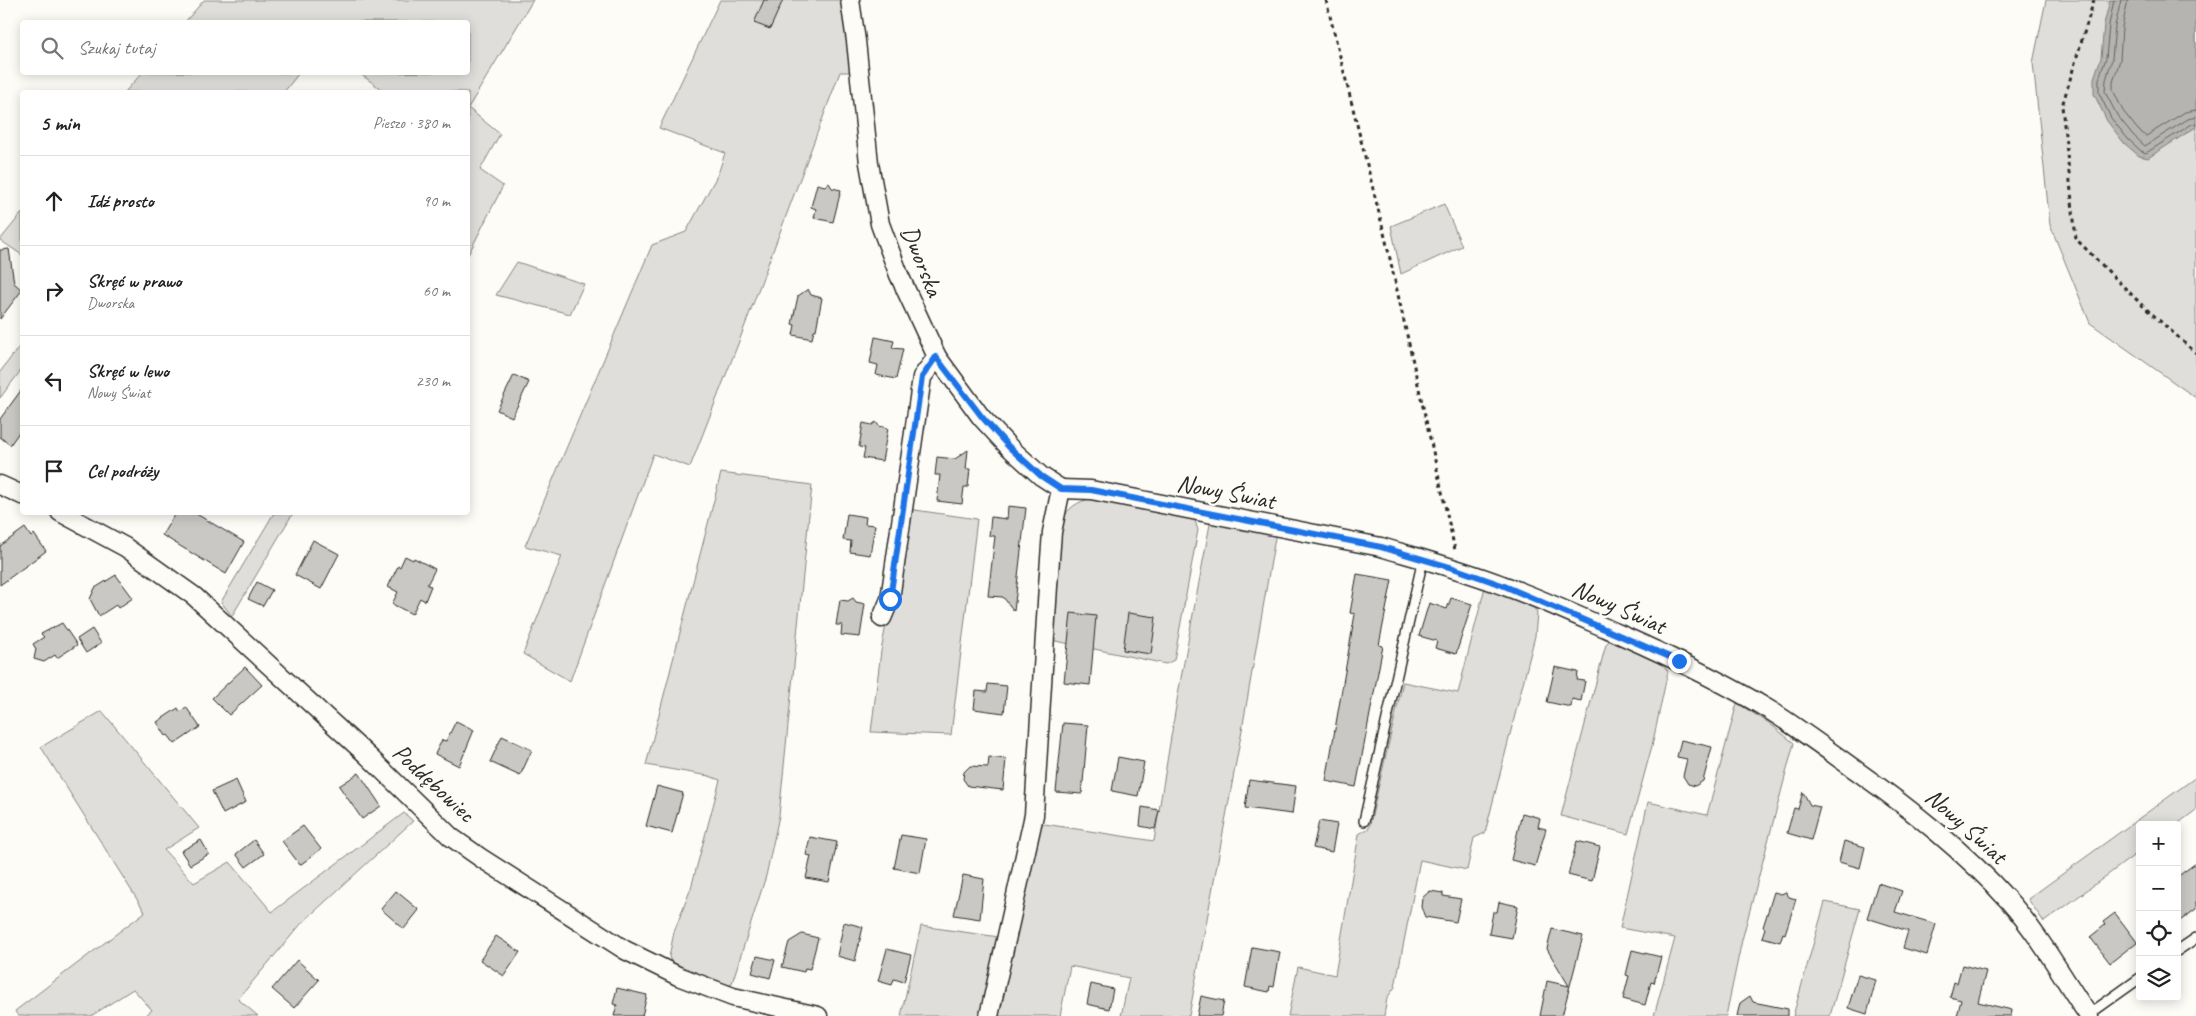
<!DOCTYPE html>
<html lang="pl">
<head>
<meta charset="utf-8">
<style>
	:root { --surface:#fff; --page:#f6f6f6; --text:#222; --muted:#767676; --line:#e0e0e0 }
	body { margin:0; font-family:Caveat,sans-serif; background:var(--page); color:var(--text) }
	.controls { position:absolute; right:15px; bottom:15px; display:grid; overflow:hidden; border-radius:5px; box-shadow:0 2px 12px #0003 }
	.controls button { width:45px; height:45px; display:grid; place-items:center; padding:0; border:0; border-bottom:1px solid var(--line); background:var(--surface); color:var(--text); font:25px sans-serif }
	.stop { position:absolute; width:15px; height:15px; margin:-11px; border:4px solid #1a73e8; border-radius:50%; background:#fff }
	.stop.end { background:#1a73e8; border-color:#fff; box-shadow:0 1px 5px #0008 }
	.list { margin:0; padding:0; list-style:none }
	h2 { display:flex; justify-content:space-between; align-items:center; height:65px; margin:0; padding:0 20px; font-size:21px }
	h2 small { font-size:16px; font-weight:400; color:var(--muted) }
	.list li { display:grid; grid-template-columns:32px 1fr auto; gap:15px; align-items:center; box-sizing:border-box; height:90px; padding:0 20px; border-top:1px solid var(--line) }
	.list b { display:block; font-size:19px; white-space:nowrap }
	.list p { margin:0; font-size:16px; white-space:nowrap; color:var(--muted) }
	.list em { font-size:16px; font-style:normal; color:var(--muted) }
	.icon { flex:none; width:28px; height:28px; fill:none; stroke:currentColor; stroke-width:2; stroke-linecap:round; stroke-linejoin:round }
	.map { position:relative; flex:none; width:2196px; height:1016px; overflow:hidden }
	.search { position:absolute; background:var(--surface); box-shadow:0 2px 12px #0003; left:20px; top:20px; width:450px; height:55px; display:flex; align-items:center; gap:12px; box-sizing:border-box; padding:0 18px; border-radius:5px; color:var(--muted); font-size:19px }
	.panel { position:absolute; background:var(--surface); box-shadow:0 2px 12px #0003; left:20px; top:90px; width:450px; height:425px; border-radius:5px }
	.map>svg:first-child { display:block }
	.green { fill:#dfdeda; stroke:#858482 }
	.water { fill:#b5b4b1; stroke:#7e7d7b }
	.lines { fill:none; stroke-linecap:round; stroke-linejoin:round }
	.shore { stroke:#626261; stroke-width:1 }
	.building { fill:#c9c8c4; stroke:#2b2b2b }
	.lane-casing { stroke:#2b2b2b; stroke-width:12 }
	.street-casing { stroke:#2b2b2b; stroke-width:21 }
	.path { stroke:#2b2b2b; stroke-width:3; stroke-dasharray:4 4; stroke-linecap:butt }
	.lane { stroke:#fdfcf7; stroke-width:9 }
	.street { stroke:#fdfcf7; stroke-width:18 }
	.route { stroke:#1a73e8; stroke-width:6 }
	.labels { text-anchor:middle; dominant-baseline:central; stroke-width:5; stroke-linejoin:round; paint-order:stroke }
	.street-label { font-size:25px; fill:#2b2b2b; stroke:#fdfcf7 }
</style>
</head>
<body>
<div class="map">
<svg width="2196" height="1016" viewBox="0 0 2196 1016">
	<rect width="100%" height="100%" fill="#fdfcf7"/>
	<filter id="ink" filterUnits="userSpaceOnUse"><feTurbulence type="fractalNoise" baseFrequency=".02" numOctaves="2"/><feDisplacementMap in="SourceGraphic" scale="10" xChannelSelector="R" yChannelSelector="G"/><feConvolveMatrix kernelMatrix="1 2 1 2 8 2 1 2 1" color-interpolation-filters="sRGB"/></filter>
	<g filter="url(#ink)">
		<g class="green">
			<polygon points="204,0 533,0 468,108 468,92 385,92 359,73 468,72 468,22 185,22"/>
			<polygon points="720,0 842,0 851,72 840,72 738,344 690,467 653,454 570,681 523,654 562,556 525,546 652,245 686,232 718,174 725,153 659,128"/>
			<polygon points="2046,0 2196,0 2196,398 2090,323 2050,225 2033,63"/>
			<polygon points="142,73 142,72 299,73 284,92 125,92"/>
			<polygon points="468,108 500,134 480,170 503,186 468,255"/>
			<polygon points="1444,204 1462,246 1401,274 1391,226"/>
			<polygon points="22,213 22,255 0,240"/>
			<polygon points="517,262 584,284 570,314 496,295"/>
			<polygon points="22,343 22,369 0,398 0,372"/>
			<polygon points="721,473 812,485 779,816 766,876 732,983 721,988 674,967 669,957 674,932 691,888 720,780 709,776 646,765"/>
			<path d="M1093 498 1188 517 1195 521 1198 530 1174 660 1166 664 1051 640C1053 609 1051 539 1065 515 1071 505 1083 500 1093 498Z"/>
			<polygon points="908,509 977,519 951,735 871,732 881,651"/>
			<polygon points="274,513 293,513 232,616 221,602"/>
			<polygon points="1216,523 1276,532 1242,730 1189,1016 1121,1016 1129,978 1070,966 1060,1016 994,1016 1038,823 1154,841 1178,694 1210,524"/>
			<polygon points="1485,587 1533,606 1537,613 1535,636 1485,833 1474,838 1467,870 1420,860 1395,987 1387,998 1384,1016 1288,1016 1298,967 1335,975 1359,834 1369,828 1403,682 1458,693"/>
			<polygon points="1612,638 1655,656 1668,671 1652,746 1628,834 1561,816 1606,644"/>
			<polygon points="1737,703 1769,723 1794,743 1742,940 1726,1016 1654,1016 1675,938 1620,928 1648,802 1707,815"/>
			<polygon points="102,711 199,828 164,850 194,883 230,862 272,912 404,813 413,821 301,924 238,999 258,1016 145,1016 152,1010 133,989 91,1016 18,1016 15,1011 145,912 41,747"/>
			<polygon points="2196,777 2196,810 2176,825 2140,825 2140,851 2044,922 2028,899"/>
			<polygon points="1825,902 1860,909 1830,1016 1793,1016"/>
			<polygon points="921,926 999,937 983,1016 901,1016"/>
		</g>
		<polygon class="water" points="2110,0 2196,0 2196,127 2148,158 2139,156 2124,143 2107,121 2094,94 2094,78 2101,58 2104,24"/>
		<g class="lines">
			<g class="shore">
				<polyline points="2114,0 2109,25 2106,58 2099,79 2099,93 2111,118 2128,139 2141,151 2146,153 2192,124 2196,123"/>
				<polyline points="2121,0 2115,26 2112,59 2106,80 2105,92 2117,115 2133,135 2145,146 2188,119 2196,117"/>
				<polyline points="2128,0 2122,27 2120,60 2113,82 2113,90 2123,111 2138,130 2146,136 2185,112 2196,110"/>
			</g>
		</g>
		<g class="building">
			<polygon points="764,0 783,0 770,29 754,23"/>
			<polygon points="829,183 832,188 841,190 833,222 814,218 816,209 811,207 817,184 825,186"/>
			<polygon points="9,249 14,283 22,290 0,319 0,250"/>
			<polygon points="808,289 811,295 822,298 816,330 814,330 812,339 793,335 795,325 792,324 798,296"/>
			<polygon points="875,337 894,341 892,348 903,349 896,379 876,375 878,365 870,363"/>
			<polygon points="514,375 529,382 512,417 497,410"/>
			<polygon points="22,389 22,428 10,445 0,437 0,419"/>
			<polygon points="876,422 879,426 888,428 882,461 863,458 865,448 859,447 863,423 872,425"/>
			<polygon points="968,450 966,469 970,469 968,487 964,487 962,504 937,501 940,475 935,475 937,457 955,459"/>
			<polygon points="1008,506 1026,508 1014,611 1003,597 988,596 995,536 989,536 991,517 1007,519"/>
			<polygon points="176,512 193,512 244,542 226,574 162,535"/>
			<polygon points="847,514 866,517 865,524 875,525 870,555 850,552 851,541 843,540"/>
			<polygon points="25,528 31,537 34,534 46,551 0,585 0,546"/>
			<polygon points="313,540 339,554 321,589 295,575"/>
			<polygon points="405,556 413,560 414,558 435,569 427,585 431,586 425,601 420,598 412,614 392,604 398,592 388,587 398,566 400,567"/>
			<polygon points="1357,574 1392,580 1379,645 1383,646 1356,787 1326,781 1355,614 1350,613"/>
			<polygon points="116,575 133,598 118,608 116,605 99,616 90,599 95,588"/>
			<polygon points="257,582 272,590 263,606 248,599"/>
			<polygon points="853,598 856,602 865,604 860,637 841,635 842,625 836,625 840,600 848,601"/>
			<polygon points="1451,598 1472,604 1456,654 1435,648 1437,641 1419,636 1429,603 1447,609"/>
			<polygon points="1071,613 1096,616 1090,685 1064,682"/>
			<polygon points="1128,613 1156,617 1151,654 1123,650"/>
			<polygon points="62,623 77,645 57,658 55,655 44,662 34,659 36,649 33,644 44,637 41,634"/>
			<polygon points="92,629 101,643 86,653 77,639"/>
			<polygon points="245,667 262,685 229,715 212,698"/>
			<polygon points="1555,667 1578,672 1577,680 1585,681 1581,701 1572,699 1571,707 1547,702"/>
			<polygon points="988,684 1007,686 1004,713 974,709 976,691 987,692"/>
			<polygon points="186,707 200,727 175,744 168,735 166,736 157,722 178,708 180,712"/>
			<polygon points="456,721 474,730 459,766 435,754 442,740 446,741"/>
			<polygon points="1063,723 1088,725 1082,794 1056,792"/>
			<polygon points="502,736 532,750 520,776 490,762"/>
			<polygon points="1681,740 1712,747 1703,781 1695,786 1688,784 1683,776 1687,759 1677,757"/>
			<polygon points="989,757 1006,759 1003,790 968,786 963,779 964,772 970,766 988,767"/>
			<polygon points="1118,757 1144,762 1138,796 1112,791"/>
			<polygon points="359,773 381,806 362,819 339,786"/>
			<polygon points="236,780 246,802 223,814 212,791"/>
			<polygon points="1249,780 1296,786 1292,814 1245,808"/>
			<polygon points="657,786 683,793 672,833 646,826"/>
			<polygon points="1803,792 1810,805 1820,807 1811,840 1787,833 1794,808 1798,809"/>
			<polygon points="1142,807 1159,810 1155,829 1140,826"/>
			<polygon points="1522,813 1540,818 1538,827 1546,829 1535,866 1511,860"/>
			<polygon points="1319,821 1337,824 1332,852 1313,848"/>
			<polygon points="303,826 321,849 300,865 282,841"/>
			<polygon points="901,835 926,839 920,873 894,868"/>
			<polygon points="810,837 837,842 829,882 806,878 811,856 806,855"/>
			<polygon points="201,840 209,854 190,865 181,851"/>
			<polygon points="254,840 264,854 246,867 236,854"/>
			<polygon points="1577,841 1600,847 1592,881 1568,875"/>
			<polygon points="1844,841 1865,847 1860,868 1839,862"/>
			<polygon points="2196,863 2196,909 2177,923 2177,877"/>
			<polygon points="963,875 984,879 980,919 954,915"/>
			<polygon points="1878,883 1902,891 1895,912 1936,924 1927,955 1903,948 1908,931 1867,918"/>
			<polygon points="396,891 419,910 404,929 381,909"/>
			<polygon points="1430,891 1443,893 1443,896 1461,899 1456,922 1425,917 1421,907 1422,898"/>
			<polygon points="1774,892 1781,894 1786,892 1789,897 1796,899 1785,934 1783,933 1780,942 1762,937 1765,928 1763,927"/>
			<polygon points="1499,902 1518,906 1512,938 1489,934 1493,912 1497,912"/>
			<polygon points="2115,913 2137,942 2110,963 2090,937 2105,925 2103,922"/>
			<polygon points="844,922 863,927 855,961 837,956"/>
			<polygon points="1552,929 1583,936 1562,1016 1540,1016 1547,981 1569,986 1547,949"/>
			<polygon points="802,934 818,938 810,969 805,968 804,972 782,967 789,942"/>
			<polygon points="496,936 520,952 504,976 480,960"/>
			<polygon points="1252,947 1280,952 1274,987 1270,986 1269,992 1245,987"/>
			<polygon points="887,949 911,955 904,982 894,979 892,985 878,981"/>
			<polygon points="1632,950 1661,957 1654,983 1651,982 1645,1005 1623,999 1629,976 1626,975"/>
			<polygon points="757,956 775,960 770,978 752,973"/>
			<polygon points="297,960 319,980 294,1008 272,989"/>
			<polygon points="1962,965 1986,971 1978,1002 2012,1010 2011,1016 1957,1016 1961,1000 1950,997 1954,982 1957,983"/>
			<polygon points="1858,975 1876,980 1867,1014 1848,1008"/>
			<polygon points="1091,984 1113,989 1109,1009 1087,1004"/>
			<polygon points="617,988 647,995 642,1016 614,1016 617,1005 613,1004"/>
			<polygon points="1201,996 1224,1001 1221,1016 1197,1016"/>
			<polygon points="1750,996 1753,1002 1788,1009 1788,1016 1737,1016 1740,1003"/>
		</g>
		<g class="lines">
			<g class="lane-casing">
				<g id="lane">
					<polyline points="1364,821 1423,559"/>
					<polyline points="2177,951 2196,938"/>
					<polyline points="2088,1015 2140,978"/>
				</g>
			</g>
			<g class="street-casing">
				<g id="street">
					<polyline points="850,0 856,41 869,163 880,224 899,275 937,357 981,417 1009,447 1041,476 1061,489"/>
					<polyline points="0,485 22,495"/>
					<path d="M1061 489 1091 490 1381 547C1422 559 1463 570 1502 585 1542 599 1580 617 1619 634 1671 657 1722 681 1771 711 1801 730 1829 751 1857 771 1912 810 1964 851 2009 901 2040 936 2063 978 2089 1016"/>
					<polyline points="60,512 125,547 194,596 368,756 451,837 481,858 625,950 678,976 733,997 818,1016"/>
					<polyline points="882,618 890,599 922,377 937,357"/>
					<polyline points="989,1016 1034,815 1048,586 1052,532 1061,489"/>
				</g>
			</g>
			<g class="path">
				<polyline points="1326,0 1386,241 1455,550"/>
				<polyline points="2094,0 2062,106 2076,239 2143,306 2196,353"/>
			</g>
			<use href="#lane" class="lane"/>
			<use href="#street" class="street"/>
		</g>
	</g>
	<g class="lines" filter="url(#ink)">
		<polyline class="route" points="890,599 922,377 936,357 982,417 1009,447 1041,476 1061,489 1091,490 1381,547 1453,568 1502,585 1679,661"/>
	</g>
	<g class="labels">
		<g class="street-label">
			<text transform="translate(922 261) rotate(68)">Dworska</text>
			<text transform="translate(1226 492) rotate(11)">Nowy Świat</text>
			<text transform="translate(1619 607) rotate(24)">Nowy Świat</text>
			<text transform="translate(434 783) rotate(43)">Poddębowiec</text>
			<text transform="translate(1966 826) rotate(42)">Nowy Świat</text>
		</g>
	</g>
</svg>
<div class="controls">
<button>+</button>
<button>−</button>
<button><svg class="icon" aria-label="locate" viewBox="0 0 24 24"><circle cx="12" cy="12" r="6"/><path d="M12 2v4M12 18v4M2 12h4M18 12h4"/></svg></button>
<button><svg class="icon" aria-label="layers" viewBox="0 0 24 24"><path d="M12 4l9 5-9 5-9-5zM3 14l9 5 9-5"/></svg></button>
</div>
<div class="stop" style="left:890px;top:599px"></div>
<div class="stop end" style="left:1679px;top:661px"></div>
<div class="search"><svg class="icon" aria-label="search" viewBox="0 0 24 24"><circle cx="10" cy="10" r="6"/><path d="M15 15l6 6"/></svg>Szukaj tutaj</div>
<section class="panel">
<h2>5 min<small>Pieszo · 380 m</small></h2>
<ul class="list">
<li><svg class="icon" aria-label="ahead" viewBox="0 0 24 24"><path d="M12 20V5M6 11l6-6 6 6"/></svg><div><b>Idź prosto</b></div><em>90 m</em></li>
<li><svg class="icon" aria-label="right" viewBox="0 0 24 24"><path d="M7 20v-9h11M14 6l5 5-5 5"/></svg><div><b>Skręć w prawo</b><p>Dworska</p></div><em>60 m</em></li>
<li><svg class="icon" aria-label="left" viewBox="0 0 24 24"><path d="M17 20v-9H6M10 6l-5 5 5 5"/></svg><div><b>Skręć w lewo</b><p>Nowy Świat</p></div><em>230 m</em></li>
<li><svg class="icon" aria-label="arrive" viewBox="0 0 24 24"><path d="M6 21V4h12l-3 4 3 4H6"/></svg><div><b>Cel podróży</b></div></li>
</ul>
</section>
</div>
</body>
</html>
